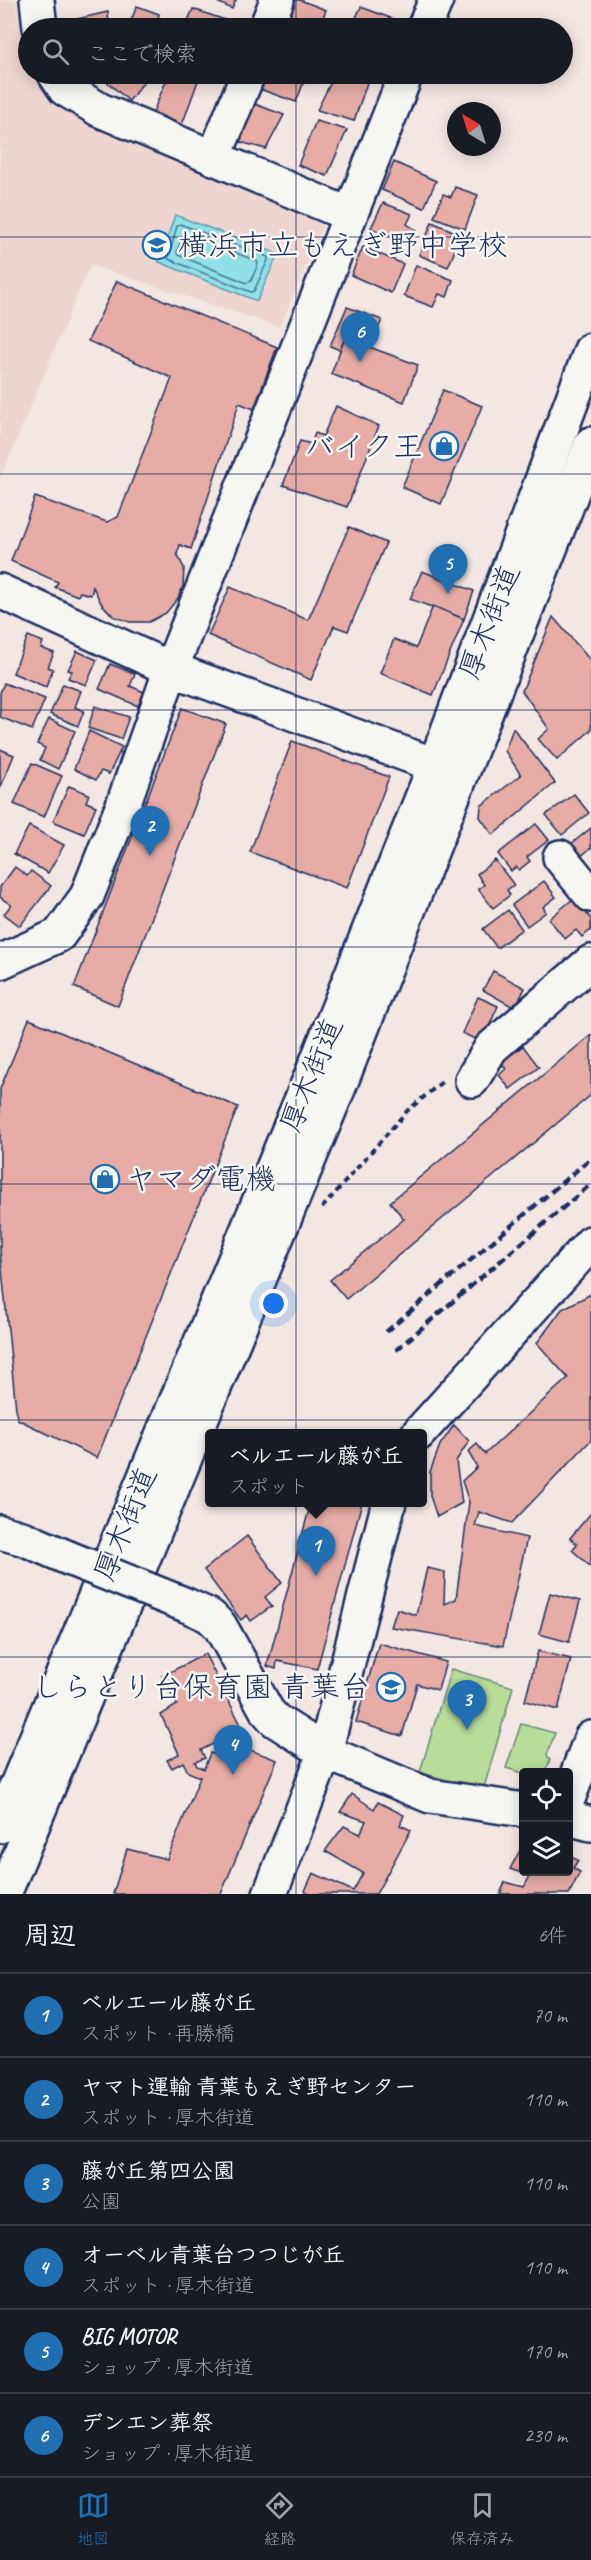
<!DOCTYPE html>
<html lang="ja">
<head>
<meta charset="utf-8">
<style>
	:root { --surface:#171b24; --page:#20242c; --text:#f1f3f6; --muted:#9ea1a6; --line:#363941; --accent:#1f6fb2 }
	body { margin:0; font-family:Caveat,"Klee One",sans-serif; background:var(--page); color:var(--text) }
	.controls { position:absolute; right:18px; bottom:18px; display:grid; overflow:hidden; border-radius:6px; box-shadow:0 3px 15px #0003 }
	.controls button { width:54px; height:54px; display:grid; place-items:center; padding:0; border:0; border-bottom:2px solid var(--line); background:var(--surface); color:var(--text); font:30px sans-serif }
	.compass { position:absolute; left:447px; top:102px; width:54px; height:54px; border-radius:50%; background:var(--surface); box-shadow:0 3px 15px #0003; rotate:322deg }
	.you { position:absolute; left:274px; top:1304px; width:21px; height:21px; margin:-15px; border:4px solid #fff; border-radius:50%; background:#1a73e8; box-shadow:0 0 0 9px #1a73e833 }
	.badge { display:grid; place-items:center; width:39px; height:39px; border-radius:50%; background:var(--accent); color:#fff; font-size:20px; font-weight:700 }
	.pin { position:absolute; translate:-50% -50px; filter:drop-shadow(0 2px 3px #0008) }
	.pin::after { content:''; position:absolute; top:32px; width:21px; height:18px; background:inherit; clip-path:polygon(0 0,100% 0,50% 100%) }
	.popup { position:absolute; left:205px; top:1429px; width:222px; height:78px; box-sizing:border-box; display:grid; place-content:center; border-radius:6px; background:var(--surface); filter:drop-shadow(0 2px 4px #0005); font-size:20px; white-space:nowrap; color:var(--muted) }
	.popup b { font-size:22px; color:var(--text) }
	.popup::after { content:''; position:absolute; left:50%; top:100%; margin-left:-12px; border:12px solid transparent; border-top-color:var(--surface) }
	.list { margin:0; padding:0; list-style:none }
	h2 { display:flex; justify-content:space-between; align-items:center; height:78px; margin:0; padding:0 24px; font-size:26px }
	h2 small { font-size:20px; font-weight:400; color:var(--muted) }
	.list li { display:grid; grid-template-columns:39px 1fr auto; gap:18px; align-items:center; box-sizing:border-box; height:84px; padding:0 24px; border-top:2px solid var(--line) }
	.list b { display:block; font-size:22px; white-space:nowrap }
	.list p { margin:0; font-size:20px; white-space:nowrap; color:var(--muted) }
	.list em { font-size:20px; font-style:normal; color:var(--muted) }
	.icon { flex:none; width:33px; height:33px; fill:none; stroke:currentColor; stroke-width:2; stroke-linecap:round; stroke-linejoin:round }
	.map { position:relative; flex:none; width:591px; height:1894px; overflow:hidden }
	.search { position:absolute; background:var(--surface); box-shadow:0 3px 15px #0003; left:18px; right:18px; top:18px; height:66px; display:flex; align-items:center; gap:15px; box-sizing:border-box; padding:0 21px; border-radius:33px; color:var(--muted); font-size:22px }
	.sheet { height:582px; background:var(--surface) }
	nav { display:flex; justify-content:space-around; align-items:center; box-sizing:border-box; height:84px; border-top:2px solid var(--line); background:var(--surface); font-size:16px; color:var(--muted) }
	nav a { display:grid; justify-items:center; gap:3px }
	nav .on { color:var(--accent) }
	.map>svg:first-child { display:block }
	.built { fill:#efd5d1 }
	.green { fill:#b7dd98; stroke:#69867b; stroke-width:1.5 }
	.water { fill:#8fe0e7; stroke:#6199b0; stroke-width:1.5 }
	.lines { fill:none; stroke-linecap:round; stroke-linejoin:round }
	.shore { stroke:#497695; stroke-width:1.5 }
	.building { fill:#e7aca6; stroke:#1b2f5e; stroke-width:1.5 }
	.minor-casing { stroke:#1b2f5e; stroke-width:38 }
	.highway-casing { stroke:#1b2f5e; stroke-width:38 }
	.path { stroke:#1b2f5e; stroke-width:4; stroke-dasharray:6 4.5; stroke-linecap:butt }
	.minor { stroke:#f6f6f2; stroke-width:33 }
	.highway { stroke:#f6f6f2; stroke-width:33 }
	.rail { stroke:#1b2f5e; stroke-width:4.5; stroke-dasharray:9 4.5; stroke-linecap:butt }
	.minor-bridge-casing { stroke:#1b2f5e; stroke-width:38; stroke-linecap:butt }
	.minor-bridge { stroke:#f6f6f2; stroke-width:33 }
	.grid { fill:none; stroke:#1b2f5e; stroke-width:1.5; stroke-opacity:0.55 }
	.labels { text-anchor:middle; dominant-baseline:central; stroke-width:5; stroke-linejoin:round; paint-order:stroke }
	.poi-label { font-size:30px; fill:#1b2f5e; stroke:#f6f6f2; text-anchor:start }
	.street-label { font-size:30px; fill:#1b2f5e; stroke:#f6f6f2 }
</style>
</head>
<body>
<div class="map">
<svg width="591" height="1894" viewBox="0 0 591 1894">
	<rect width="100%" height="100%" fill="#f3e7e3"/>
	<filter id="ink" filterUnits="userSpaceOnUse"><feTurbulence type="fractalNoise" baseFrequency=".0167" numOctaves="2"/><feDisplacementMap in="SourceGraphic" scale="12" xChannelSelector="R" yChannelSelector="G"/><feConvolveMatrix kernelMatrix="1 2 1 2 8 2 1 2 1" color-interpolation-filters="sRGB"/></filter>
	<g filter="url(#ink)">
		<polygon class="built" points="0,0 16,0 28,74 35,74 58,105 103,129 323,225 280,327 90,265 0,479"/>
		<g class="green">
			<polygon points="451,1669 513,1687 483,1791 420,1772"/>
			<polygon points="521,1724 555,1733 547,1755 550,1760 545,1772 523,1773 506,1768"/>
		</g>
		<polygon class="water" points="175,215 278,254 257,301 159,262"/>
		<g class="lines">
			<g class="shore">
				<polygon points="180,224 268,257 268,260 254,291 251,292 168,259 177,226"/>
				<polygon points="185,234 257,261 258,264 251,281 247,283 178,255 177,252 182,236"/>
			</g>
		</g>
		<g class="building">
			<polygon points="213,0 236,0 232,9"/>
			<polygon points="292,0 300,0 326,10 319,28 277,28"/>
			<polygon points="137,6 159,14 156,28 128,28"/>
			<polygon points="361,7 393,19 389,28 351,28"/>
			<polygon points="193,9 225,20 221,28 185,28"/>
			<polygon points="108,12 109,28 66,28 64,22"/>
			<polygon points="113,74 150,74 129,101 106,81"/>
			<polygon points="169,74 188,74 199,78 182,125 153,112"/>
			<polygon points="259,74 307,74 296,102 254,87"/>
			<polygon points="335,74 370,74 354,121 317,110"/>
			<polygon points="252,103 284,115 266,149 240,142"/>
			<polygon points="316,121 347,130 327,176 298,165"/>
			<polygon points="394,162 436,181 424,208 382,190"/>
			<polygon points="455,187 478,195 465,229 434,217 443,194 451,197"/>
			<polygon points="383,203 412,214 407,224 416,230 410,246 371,228"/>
			<polygon points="432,222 455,232 449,245 456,248 448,267 419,255"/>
			<polygon points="363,247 403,264 391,293 351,275"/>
			<polygon points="416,265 453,280 447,297 439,294 433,307 404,296"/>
			<polygon points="117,281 277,347 254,409 239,403 191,549 180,545 177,554 184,568 183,586 178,598 166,613 149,622 130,622 113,616 101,603 93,587 91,595 80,592 78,596 55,587 58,582 11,561 35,497 107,522 118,517 172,378 88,341"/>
			<polygon points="347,307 382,320 370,347 345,338 340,350 330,346"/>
			<polygon points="345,338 418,365 404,402 331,374"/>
			<polygon points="443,390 482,406 441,504 402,487"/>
			<polygon points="336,406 379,426 347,507 283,485 300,441 311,444 315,433 323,436"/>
			<polygon points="349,527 386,543 348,631 334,626 311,680 208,635 230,587 308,620"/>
			<polygon points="422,571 474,591 464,619 410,599"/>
			<polygon points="433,606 464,619 433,695 380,673 394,639 416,648"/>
			<polygon points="553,617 591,661 591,730 557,760 538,739 549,729 522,691"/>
			<polygon points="28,636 43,642 41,648 54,653 48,667 53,669 46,687 13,673"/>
			<polygon points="77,651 97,660 86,685 68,678 72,671 68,670"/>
			<polygon points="110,664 135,674 130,686 144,692 138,706 99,689"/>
			<polygon points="4,683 45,699 32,730 0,717 0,693"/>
			<polygon points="63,684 81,691 75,707 84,711 78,726 50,714"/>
			<polygon points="95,706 129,717 121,739 88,728"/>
			<polygon points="182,708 226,724 118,1006 74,987"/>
			<polygon points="49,719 75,731 58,769 40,760 45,748 37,744"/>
			<polygon points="513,728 555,783 493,835 480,817 481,806 521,775 505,751"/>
			<polygon points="89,731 122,747 109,774 101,771 96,780 74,769"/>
			<polygon points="292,741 389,777 347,888 250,852"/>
			<polygon points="0,749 14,755 0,789"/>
			<polygon points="32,763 62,776 44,817 14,804"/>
			<polygon points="69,786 89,794 86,802 96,806 84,834 53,821"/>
			<polygon points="574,794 589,813 562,835 546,815"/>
			<polygon points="536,824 549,840 527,857 530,861 519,870 516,867 511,871 498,854"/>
			<polygon points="29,826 64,845 48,873 14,854"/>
			<polygon points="591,828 591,848 581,856 571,844"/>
			<polygon points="495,860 514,885 507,890 510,895 493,908 478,889 484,885 477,874"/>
			<polygon points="15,867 27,876 31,871 51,886 20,926 4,914 11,905 0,897 0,887"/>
			<polygon points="544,881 556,897 543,907 546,912 527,926 512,905"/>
			<polygon points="574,898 591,919 591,930 582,937 576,930 565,939 549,919"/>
			<polygon points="508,910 522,929 497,948 483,929"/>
			<polygon points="493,971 525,988 515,1008 483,990"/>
			<polygon points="478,997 498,1006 482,1042 462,1033"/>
			<polygon points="29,1019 238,1107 97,1458 17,1419 0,1250 0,1089"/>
			<polygon points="591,1035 591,1095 346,1299 330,1280 404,1219 390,1202"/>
			<polygon points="523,1046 539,1067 510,1089 499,1075 506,1069 501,1062"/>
			<polygon points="591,1294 591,1440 512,1523 479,1512 475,1526 527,1538 503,1646 391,1627 397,1609 416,1615 427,1568 445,1572 444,1604 456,1599 469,1502 462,1481 477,1467 468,1452 477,1444 485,1454 568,1378 537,1343 562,1309"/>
			<polygon points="454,1425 469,1441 456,1461 462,1503 437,1517 430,1496 430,1472 440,1445"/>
			<polygon points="311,1502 362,1502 317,1669 277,1661 276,1669 267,1666"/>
			<polygon points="591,1513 591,1567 572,1550 577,1544 570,1538"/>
			<polygon points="247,1536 282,1583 265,1597 272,1606 251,1621 247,1615 241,1620 204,1570"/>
			<polygon points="550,1593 580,1601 569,1642 539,1634"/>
			<polygon points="379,1643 446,1662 438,1690 417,1684 402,1736 356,1722"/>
			<polygon points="538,1651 571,1659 558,1710 525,1701"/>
			<polygon points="205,1654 243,1729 201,1750 205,1758 195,1762 197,1766 204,1769 210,1753 222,1757 226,1741 277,1760 221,1894 113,1894 127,1849 167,1859 200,1777 188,1772 183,1762 172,1768 167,1760 179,1754 161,1715 177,1705 162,1676"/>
			<polygon points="352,1794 374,1809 378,1802 404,1815 400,1825 411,1830 376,1894 311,1894 305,1891 313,1873 353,1891 363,1873 325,1851 344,1826 360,1834 366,1821 340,1812"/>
			<polygon points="524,1843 524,1872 568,1872 568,1856 578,1860 573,1868 580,1872 569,1894 500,1894 505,1882 524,1887 530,1876 510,1869"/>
		</g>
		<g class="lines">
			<g class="minor-casing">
				<g id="minor">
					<polyline points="37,0 40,28"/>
					<polyline points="266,28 277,0"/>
					<polyline points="424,28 436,0"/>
					<polyline points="55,74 65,89 100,110 350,215"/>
					<polyline points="214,158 248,74"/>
					<polyline points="0,591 171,669 435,765"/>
					<polyline points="560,857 591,895"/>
					<polyline points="0,962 59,935 87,896 123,805 171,669 406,74"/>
					<polyline points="472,1080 491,1048 591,962"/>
					<polyline points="418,1434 591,1243"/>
					<polyline points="0,1532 25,1539 66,1557"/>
					<polyline points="186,1605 210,1616 220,1626 267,1711 275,1720 325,1752 430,1796 524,1810"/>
					<polyline points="568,1799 591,1738"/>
					<polyline points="568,1818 591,1824"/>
					<polyline points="270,1894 325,1752 389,1502"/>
				</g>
			</g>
			<g class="highway-casing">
				<g id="highway">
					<polyline points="0,1826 310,1079 435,765 591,350"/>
					<polyline points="4,1894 339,1087 591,444"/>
				</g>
			</g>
			<polyline class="path" points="322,1208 407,1111 443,1081"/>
			<use href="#minor" class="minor"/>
			<use href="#highway" class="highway"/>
			<g class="rail">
				<polyline points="386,1332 591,1158"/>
				<polyline points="396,1350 591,1184"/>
			</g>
			<g class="minor-bridge-casing">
				<polyline id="minor-bridge" points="66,1557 186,1605"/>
			</g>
			<use href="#minor-bridge" class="minor-bridge"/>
		</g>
	</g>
	<path class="grid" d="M296 0V28M296 74V1894M0 237H591M0 474H591M0 710H591M0 947H591M0 1184H591M0 1420H591M0 1657H591"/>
	<defs>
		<g id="school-ring" transform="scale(1.5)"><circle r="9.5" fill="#f6f6f2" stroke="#1f6fb2" stroke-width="1.5"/><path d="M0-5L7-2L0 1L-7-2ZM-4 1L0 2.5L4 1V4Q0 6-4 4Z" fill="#1f6fb2"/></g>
		<g id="shop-ring" transform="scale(1.5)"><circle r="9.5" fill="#f6f6f2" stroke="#1f6fb2" stroke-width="1.5"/><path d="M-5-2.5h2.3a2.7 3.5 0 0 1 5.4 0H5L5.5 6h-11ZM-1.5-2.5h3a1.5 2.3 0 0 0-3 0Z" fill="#1f6fb2"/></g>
	</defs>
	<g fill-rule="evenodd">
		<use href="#school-ring" x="157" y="245"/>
		<use href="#shop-ring" x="444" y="446"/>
		<use href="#shop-ring" x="105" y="1179"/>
		<use href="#school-ring" x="391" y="1687"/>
	</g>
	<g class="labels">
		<g class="poi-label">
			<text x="178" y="245">横浜市立もえぎ野中学校</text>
			<text x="423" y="446" text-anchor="end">バイク王</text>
			<text x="126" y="1179">ヤマダ電機</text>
			<text x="370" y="1687" text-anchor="end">しらとり台保育園 青葉台</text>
		</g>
		<g class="street-label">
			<text transform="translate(489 622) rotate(-69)">厚木街道</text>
			<text transform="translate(311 1075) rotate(-68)">厚木街道</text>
			<text transform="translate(125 1524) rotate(-68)">厚木街道</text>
		</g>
	</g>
</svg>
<div class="controls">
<button><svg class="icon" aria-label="locate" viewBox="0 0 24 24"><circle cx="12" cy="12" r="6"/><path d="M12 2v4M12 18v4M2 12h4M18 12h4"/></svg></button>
<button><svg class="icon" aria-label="layers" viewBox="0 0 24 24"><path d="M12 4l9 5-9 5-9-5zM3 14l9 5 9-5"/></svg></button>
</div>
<svg class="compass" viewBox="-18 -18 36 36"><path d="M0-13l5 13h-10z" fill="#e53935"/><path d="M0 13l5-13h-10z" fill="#9ea1a6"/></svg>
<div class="you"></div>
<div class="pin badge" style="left:316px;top:1576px">1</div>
<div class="popup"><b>ベルエール藤が丘</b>スポット</div>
<div class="pin badge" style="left:150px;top:856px">2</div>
<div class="pin badge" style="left:467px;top:1730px">3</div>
<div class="pin badge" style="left:233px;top:1775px">4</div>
<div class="pin badge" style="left:448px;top:594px">5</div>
<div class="pin badge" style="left:360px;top:362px">6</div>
<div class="search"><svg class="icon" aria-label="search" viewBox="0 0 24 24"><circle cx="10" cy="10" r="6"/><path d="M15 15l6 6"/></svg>ここで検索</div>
</div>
<section class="sheet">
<h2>周辺<small>6件</small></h2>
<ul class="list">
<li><span class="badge">1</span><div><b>ベルエール藤が丘</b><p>スポット · 再勝橋</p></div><em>70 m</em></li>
<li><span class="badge">2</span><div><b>ヤマト運輸 青葉もえぎ野センター</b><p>スポット · 厚木街道</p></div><em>110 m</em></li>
<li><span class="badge">3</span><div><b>藤が丘第四公園</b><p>公園</p></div><em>110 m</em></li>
<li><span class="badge">4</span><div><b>オーベル青葉台つつじが丘</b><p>スポット · 厚木街道</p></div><em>110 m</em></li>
<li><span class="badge">5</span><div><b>BIG MOTOR</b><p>ショップ · 厚木街道</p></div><em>170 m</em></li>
<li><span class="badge">6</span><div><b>デンエン葬祭</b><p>ショップ · 厚木街道</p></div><em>230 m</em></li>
</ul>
</section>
<nav>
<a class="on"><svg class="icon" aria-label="map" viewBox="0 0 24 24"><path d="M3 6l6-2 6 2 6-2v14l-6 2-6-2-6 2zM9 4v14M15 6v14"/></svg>地図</a>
<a><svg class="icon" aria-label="directions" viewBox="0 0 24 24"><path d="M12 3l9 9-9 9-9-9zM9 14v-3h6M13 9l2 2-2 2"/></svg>経路</a>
<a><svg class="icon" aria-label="saved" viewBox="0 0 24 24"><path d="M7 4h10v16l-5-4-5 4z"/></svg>保存済み</a>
</nav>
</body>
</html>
